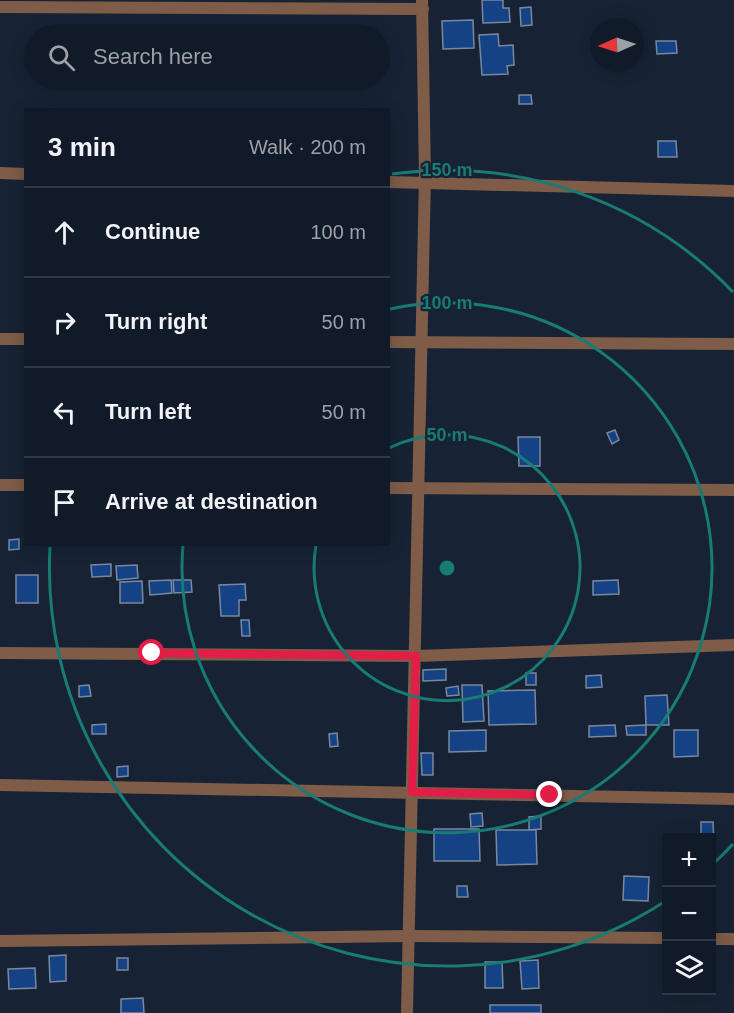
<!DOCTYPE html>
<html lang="en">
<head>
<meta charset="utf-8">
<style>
	:root { --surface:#111a28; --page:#1a2330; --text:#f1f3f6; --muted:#9ca1a8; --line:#303845 }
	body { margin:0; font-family:Helvetica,sans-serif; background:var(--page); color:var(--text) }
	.controls { position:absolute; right:18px; bottom:18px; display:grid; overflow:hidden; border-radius:0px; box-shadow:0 3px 15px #0003 }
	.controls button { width:54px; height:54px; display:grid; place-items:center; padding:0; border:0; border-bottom:2px solid var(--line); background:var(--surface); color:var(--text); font:30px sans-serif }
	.compass { position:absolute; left:590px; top:18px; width:54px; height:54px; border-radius:50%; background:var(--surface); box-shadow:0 3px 15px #0003; rotate:267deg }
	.stop { position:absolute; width:18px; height:18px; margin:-14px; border:4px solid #e11d48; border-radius:50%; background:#fff }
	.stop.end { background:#e11d48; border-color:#fff; box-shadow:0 2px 6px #0008 }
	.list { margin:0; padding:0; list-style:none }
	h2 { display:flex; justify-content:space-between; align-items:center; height:78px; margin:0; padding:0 24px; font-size:26px }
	h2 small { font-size:20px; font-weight:400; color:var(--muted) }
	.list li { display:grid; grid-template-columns:39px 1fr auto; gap:18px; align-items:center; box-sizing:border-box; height:90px; padding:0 24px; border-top:2px solid var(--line) }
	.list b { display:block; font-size:22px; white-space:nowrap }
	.list em { font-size:20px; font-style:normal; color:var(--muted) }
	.icon { flex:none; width:33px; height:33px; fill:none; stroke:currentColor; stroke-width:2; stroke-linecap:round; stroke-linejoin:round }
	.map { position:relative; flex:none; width:734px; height:1013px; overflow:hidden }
	.search { position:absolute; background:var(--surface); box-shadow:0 3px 15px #0003; left:24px; top:24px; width:366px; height:66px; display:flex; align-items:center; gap:15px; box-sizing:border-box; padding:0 21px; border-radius:33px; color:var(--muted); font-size:22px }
	.panel { position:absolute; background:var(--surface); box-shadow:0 3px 15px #0003; left:24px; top:108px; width:366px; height:438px; border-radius:0px }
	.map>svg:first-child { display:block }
	.building { fill:#144284; stroke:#79889f; stroke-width:1.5 }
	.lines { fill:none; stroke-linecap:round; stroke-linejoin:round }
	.street { stroke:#7e5c47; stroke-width:12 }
	.route { stroke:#e11d48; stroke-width:8 }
	.ring { fill:none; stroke:#187b74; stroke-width:3 }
	.centre { fill:#187b74; stroke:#172335; stroke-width:3 }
	.ring-label { font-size:18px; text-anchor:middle; font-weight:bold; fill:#187b74; stroke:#172335; stroke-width:4.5; stroke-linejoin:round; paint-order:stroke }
</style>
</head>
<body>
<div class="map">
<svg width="734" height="1013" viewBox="0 0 734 1013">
	<rect width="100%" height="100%" fill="#172335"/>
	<g class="building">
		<polygon points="482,0 503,0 503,8 509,8 510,22 483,23"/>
		<polygon points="531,7 532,25 521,26 520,8"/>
		<polygon points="473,20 474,48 443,49 442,21"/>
		<polygon points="498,34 499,46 513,45 514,65 507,66 508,74 482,75 479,35"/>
		<polygon points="656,41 676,41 677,53 657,54"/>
		<polygon points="519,95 531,95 532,104 519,104"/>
		<polygon points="658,141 676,141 677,157 658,157"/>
		<polygon points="615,430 619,440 612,444 607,433"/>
		<polygon points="518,437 540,437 540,466 519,466"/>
		<polygon points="19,539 19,549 9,550 9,540"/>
		<polygon points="111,564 111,576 92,577 91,565"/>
		<polygon points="137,565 138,578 117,580 116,566"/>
		<rect x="16" y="575" width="22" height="28"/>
		<polygon points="171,580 172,593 150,595 149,581"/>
		<polygon points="173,580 191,580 192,592 174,593"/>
		<polygon points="618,580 619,594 593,595 593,581"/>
		<polygon points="142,581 143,603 120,603 120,582"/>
		<polygon points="245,584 246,600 239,600 239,616 221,616 219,585"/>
		<polygon points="241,620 249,620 250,636 242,636"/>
		<polygon points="446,669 446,680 423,681 423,670"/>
		<rect x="526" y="673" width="10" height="12"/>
		<polygon points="601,675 602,687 586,688 586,676"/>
		<polygon points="89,685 91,696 79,697 79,686"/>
		<polygon points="462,685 482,685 484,721 463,722"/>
		<polygon points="458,686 459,695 447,696 446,688"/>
		<polygon points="535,690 536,724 489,725 488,691"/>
		<polygon points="667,695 669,725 646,725 645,696"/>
		<polygon points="106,724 106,734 92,734 92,725"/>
		<polygon points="615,725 616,736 589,737 589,726"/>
		<polygon points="646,725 646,735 627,735 626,726"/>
		<polygon points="486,730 486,751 449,752 449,731"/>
		<polygon points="674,730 698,730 698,756 674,757"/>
		<polygon points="337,733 338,746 330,747 329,734"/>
		<polygon points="421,753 433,753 433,775 422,775"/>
		<polygon points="128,766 128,776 117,777 117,767"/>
		<polygon points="482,813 483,826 471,827 470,814"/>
		<polygon points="541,816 541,829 529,830 529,817"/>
		<polygon points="701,822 713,822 715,868 712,868 712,838 701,838"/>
		<polygon points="434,829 479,829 480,861 434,861"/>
		<polygon points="496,830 536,830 537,864 497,865"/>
		<polygon points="624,876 649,877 648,901 623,900"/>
		<polygon points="457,886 467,886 468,897 457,897"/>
		<polygon points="66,955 66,981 50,982 49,956"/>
		<rect x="117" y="958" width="11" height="12"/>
		<polygon points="538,960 539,988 522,989 520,961"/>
		<polygon points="485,962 502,962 503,988 485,988"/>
		<polygon points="35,968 36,988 9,989 8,969"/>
		<polygon points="143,998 144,1013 121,1013 121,999"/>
		<rect x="490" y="1005" width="51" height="8"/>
	</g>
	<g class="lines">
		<g class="street">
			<polyline points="0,7 423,9"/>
			<polyline points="0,173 26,174"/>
			<polyline points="388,182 734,191"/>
			<polyline points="0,339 26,339"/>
			<polyline points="388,342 734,344"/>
			<polyline points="0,485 26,485"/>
			<polyline points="388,488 734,490"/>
			<polyline points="0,653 416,656 734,645"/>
			<polyline points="0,785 734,799"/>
			<polyline points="712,939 734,939"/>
			<polyline points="0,941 410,936 666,938"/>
			<polyline points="407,1013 425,177 422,0"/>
		</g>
	</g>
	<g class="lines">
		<polyline class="route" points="152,653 416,656 412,792 550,795"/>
	</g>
	<g class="ring">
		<path d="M389 448A133 133 0 1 1 316 545"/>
		<path d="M390 309A265 265 0 1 1 183 545"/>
		<path d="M733 844A398 398 0 0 1 713 864M664 902A398 398 0 0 1 50 547M392 174A398 398 0 0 1 733 292"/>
	</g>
	<circle cx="447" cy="568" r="9" class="centre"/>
	<g class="ring-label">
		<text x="447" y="176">150 m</text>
		<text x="447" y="309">100 m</text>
		<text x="447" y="441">50 m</text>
	</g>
</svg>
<div class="controls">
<button>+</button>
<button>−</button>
<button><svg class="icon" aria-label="layers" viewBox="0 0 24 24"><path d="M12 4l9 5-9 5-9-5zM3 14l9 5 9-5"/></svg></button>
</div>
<svg class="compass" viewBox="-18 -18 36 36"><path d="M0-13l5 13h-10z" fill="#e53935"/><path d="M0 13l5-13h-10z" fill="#9ca1a8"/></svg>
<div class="stop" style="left:152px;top:653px"></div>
<div class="stop end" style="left:550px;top:795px"></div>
<div class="search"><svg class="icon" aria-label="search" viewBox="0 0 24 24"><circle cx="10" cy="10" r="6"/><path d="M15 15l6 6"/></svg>Search here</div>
<section class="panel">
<h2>3 min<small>Walk · 200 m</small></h2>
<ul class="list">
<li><svg class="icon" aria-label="ahead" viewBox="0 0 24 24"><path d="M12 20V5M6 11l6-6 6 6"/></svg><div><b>Continue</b></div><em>100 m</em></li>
<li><svg class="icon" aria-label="right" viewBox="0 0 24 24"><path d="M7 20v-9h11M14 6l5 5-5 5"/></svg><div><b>Turn right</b></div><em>50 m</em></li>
<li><svg class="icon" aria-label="left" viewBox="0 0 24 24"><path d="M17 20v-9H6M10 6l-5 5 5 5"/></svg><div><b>Turn left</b></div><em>50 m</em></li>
<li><svg class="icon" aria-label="arrive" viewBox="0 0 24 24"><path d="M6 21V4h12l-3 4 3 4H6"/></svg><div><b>Arrive at destination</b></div></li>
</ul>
</section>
</div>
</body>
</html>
